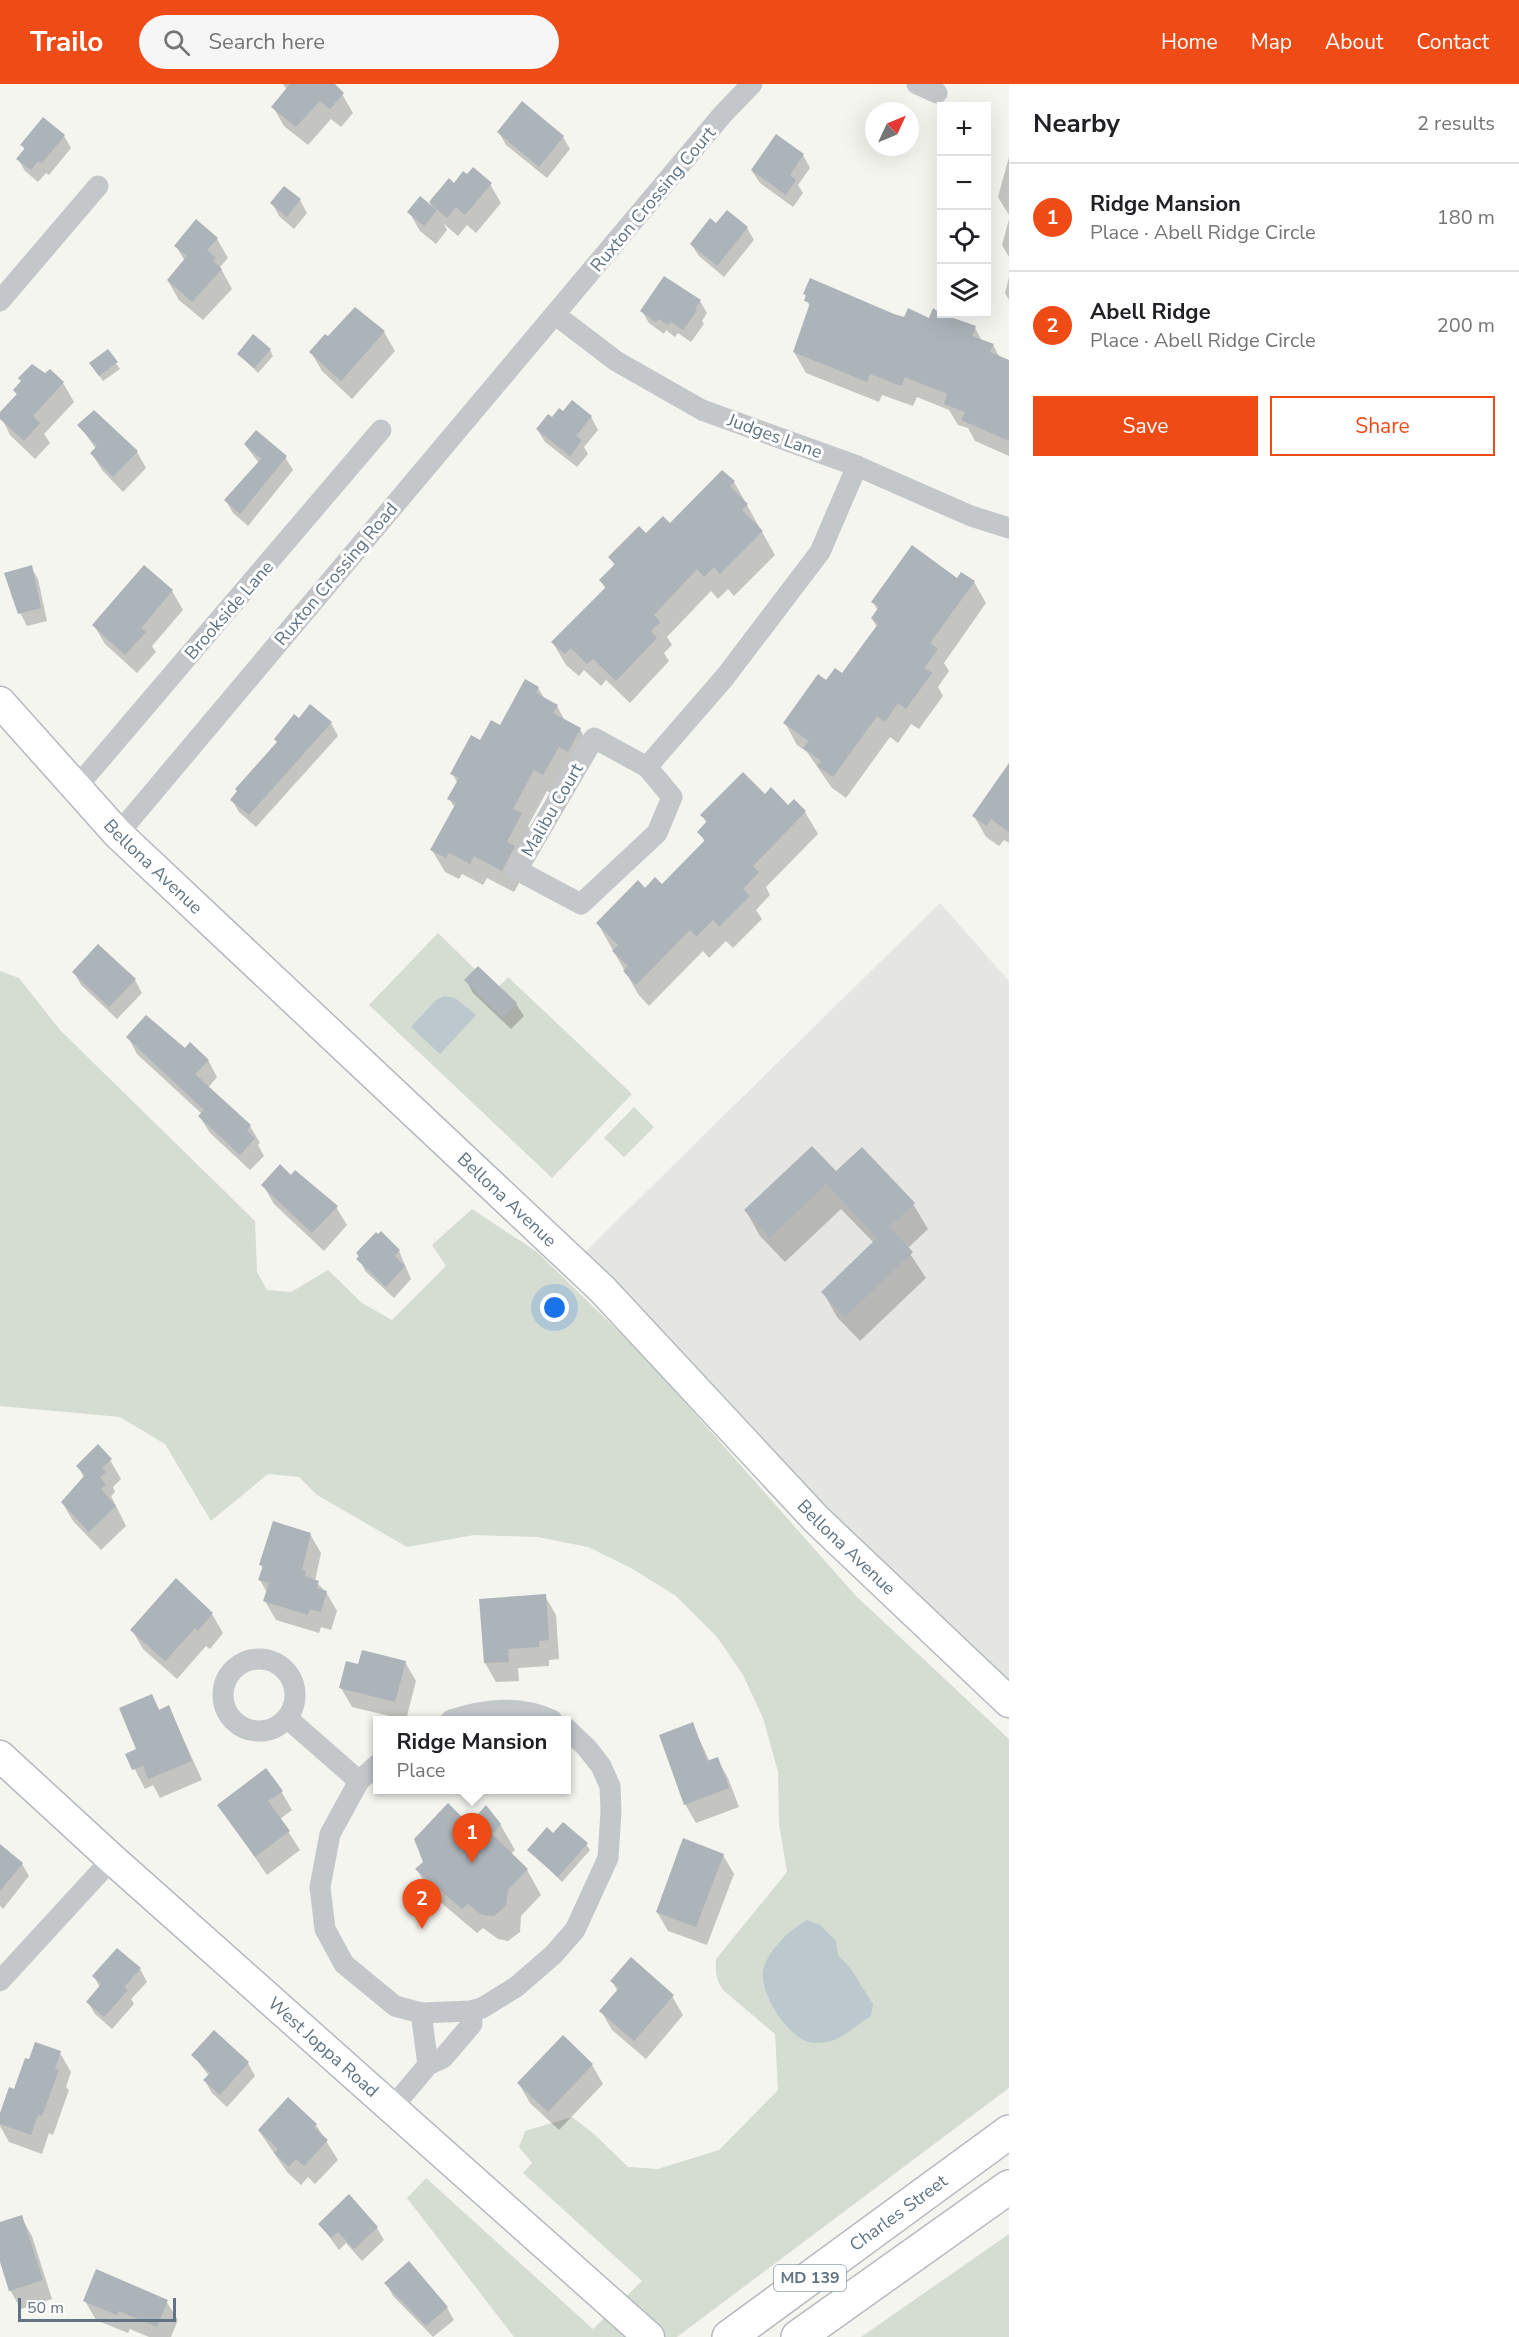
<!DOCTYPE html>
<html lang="en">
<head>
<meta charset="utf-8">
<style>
	:root { --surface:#fff; --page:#f6f6f6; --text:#202124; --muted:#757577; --line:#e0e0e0; --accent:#ee4b17 }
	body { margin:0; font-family:"Nunito Sans",sans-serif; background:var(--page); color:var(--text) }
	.controls { position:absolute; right:18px; top:18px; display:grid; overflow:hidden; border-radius:0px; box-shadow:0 6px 24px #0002 }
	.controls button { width:54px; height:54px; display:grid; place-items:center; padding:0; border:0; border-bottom:2px solid var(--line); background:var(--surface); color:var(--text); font:30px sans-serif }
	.compass { position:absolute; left:865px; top:18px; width:54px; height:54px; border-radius:50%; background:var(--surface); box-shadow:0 6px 24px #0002; rotate:46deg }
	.scale { position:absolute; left:18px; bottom:15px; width:158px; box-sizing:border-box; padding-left:6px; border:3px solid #617483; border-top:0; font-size:16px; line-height:21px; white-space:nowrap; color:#617483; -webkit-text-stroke:4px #fff; paint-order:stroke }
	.you { position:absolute; left:555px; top:1224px; width:21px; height:21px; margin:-15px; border:4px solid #fff; border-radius:50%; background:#1a73e8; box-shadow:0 0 0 9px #1a73e833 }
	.badge { display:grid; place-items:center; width:39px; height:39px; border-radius:50%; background:var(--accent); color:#fff; font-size:20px; font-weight:700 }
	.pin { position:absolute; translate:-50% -50px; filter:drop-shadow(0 2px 3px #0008) }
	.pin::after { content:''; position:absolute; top:32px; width:21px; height:18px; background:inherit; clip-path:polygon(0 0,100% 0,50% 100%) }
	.popup { position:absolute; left:373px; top:1632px; width:198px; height:78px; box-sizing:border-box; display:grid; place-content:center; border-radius:0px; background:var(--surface); filter:drop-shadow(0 2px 4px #0005); font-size:20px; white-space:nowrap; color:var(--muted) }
	.popup b { font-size:22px; color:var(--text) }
	.popup::after { content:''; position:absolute; left:50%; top:100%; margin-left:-12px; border:12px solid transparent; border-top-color:var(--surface) }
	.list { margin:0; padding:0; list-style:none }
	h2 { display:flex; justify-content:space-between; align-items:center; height:78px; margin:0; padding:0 24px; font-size:26px }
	h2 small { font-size:20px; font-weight:400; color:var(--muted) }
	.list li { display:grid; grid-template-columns:39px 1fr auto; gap:18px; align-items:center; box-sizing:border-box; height:108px; padding:0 24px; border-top:2px solid var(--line) }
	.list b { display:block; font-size:22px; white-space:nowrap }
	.list p { margin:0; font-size:20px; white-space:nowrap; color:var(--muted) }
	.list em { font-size:20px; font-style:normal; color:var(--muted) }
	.actions { display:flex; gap:12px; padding:18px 24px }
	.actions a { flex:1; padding:14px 0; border:2px solid var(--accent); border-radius:0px; text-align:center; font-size:21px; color:var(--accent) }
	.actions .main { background:var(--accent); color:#fff }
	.icon { flex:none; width:33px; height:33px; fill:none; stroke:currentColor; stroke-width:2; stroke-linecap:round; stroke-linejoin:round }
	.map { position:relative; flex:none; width:1009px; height:2253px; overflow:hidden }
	header { display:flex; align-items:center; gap:36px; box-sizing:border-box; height:84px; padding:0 30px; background:var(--accent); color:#fff }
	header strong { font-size:28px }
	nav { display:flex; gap:33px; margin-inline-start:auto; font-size:21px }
	.search { width:420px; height:54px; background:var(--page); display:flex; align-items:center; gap:15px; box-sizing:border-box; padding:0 21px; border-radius:33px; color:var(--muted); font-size:22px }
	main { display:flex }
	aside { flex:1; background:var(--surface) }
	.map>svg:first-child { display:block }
	.built { fill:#e5e6e4 }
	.green { fill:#d5dcd1 }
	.water { fill:#bcc8cd }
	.shadow { fill:#0003 }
	.building { fill:#acb4b9 }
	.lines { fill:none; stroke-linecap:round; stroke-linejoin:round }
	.secondary-casing { stroke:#b3b9bd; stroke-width:33 }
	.primary-casing { stroke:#b6babe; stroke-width:36 }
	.street { stroke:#c3c7ca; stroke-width:21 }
	.secondary { stroke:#fff; stroke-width:30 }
	.primary { stroke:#fff; stroke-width:33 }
	.labels { text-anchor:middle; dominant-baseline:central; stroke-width:6; stroke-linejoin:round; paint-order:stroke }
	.shield { fill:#fff; stroke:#909ea8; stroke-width:1.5 }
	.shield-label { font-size:16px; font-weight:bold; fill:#617483 }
	.street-label { font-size:18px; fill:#617483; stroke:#fff }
</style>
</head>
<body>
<header>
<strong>Trailo</strong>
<div class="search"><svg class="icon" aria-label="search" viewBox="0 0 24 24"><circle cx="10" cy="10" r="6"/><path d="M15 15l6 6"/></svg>Search here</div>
<nav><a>Home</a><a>Map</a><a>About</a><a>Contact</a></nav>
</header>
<main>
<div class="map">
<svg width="1009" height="2253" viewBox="0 0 1009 2253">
	<rect width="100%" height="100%" fill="#f5f5f0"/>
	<polygon class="built" points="940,819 1009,897 1009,1615 578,1175"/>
	<g class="green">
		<polygon points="438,849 496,906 508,893 632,1010 552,1094 369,921"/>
		<path d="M0 887 19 894 60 946 255 1137 257 1188 267 1206 291 1208 328 1186 362 1219 392 1236 446 1182 432 1161 472 1125 537 1168 644 1272 856 1512 1009 1655V2004L677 2253H514L407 2114 426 2094 593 2245 642 2197 523 2089 532 2079 519 2063 525 2047 572 2033 593 2049 628 2083 658 2085 719 2066 778 2006 775 1950 723 1906C716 1896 715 1888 716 1875L787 1788 779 1740 778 1688 763 1634 743 1591 717 1553 676 1512 631 1484 588 1463 537 1453 474 1451 407 1463 317 1411 299 1393 268 1390 211 1437 165 1360 120 1333 0 1322Z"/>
		<polygon points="634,1023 654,1043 624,1073 604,1054"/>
		<polygon points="1009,2150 1009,2253 861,2253"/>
	</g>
	<g class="water">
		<polygon points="444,912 455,914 476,931 440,970 411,943 436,916"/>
		<path d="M807 1836 820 1841 836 1857 838 1871 850 1884 873 1920 871 1932C858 1940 841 1956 827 1958 822 1959 813 1959 808 1958 787 1952 756 1905 764 1883 771 1863 790 1846 807 1836Z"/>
	</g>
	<g class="shadow">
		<polygon points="283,0 330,0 342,10 353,29 341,43 331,35 308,61 284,42 273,23 287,6"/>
		<polygon points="499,49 563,53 570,65 547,94 506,61"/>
		<polygon points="64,52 71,64 49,91 46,89 38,98 25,87 18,75 25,66 22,61"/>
		<polygon points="803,71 810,84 798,101 803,109 793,123 760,99 752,87"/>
		<polygon points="1009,73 1009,131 998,113"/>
		<polygon points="490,100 501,119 476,149 467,141 458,152 444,140 447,146 436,160 420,147 409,128 434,125 430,119 454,101"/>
		<polygon points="285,104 300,116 307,129 294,145 279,132 272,119"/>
		<polygon points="1009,135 1009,173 1002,161"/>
		<polygon points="716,141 747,144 754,156 724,193 699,172 691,160"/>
		<polygon points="217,155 228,174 220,183 232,205 203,236 179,216 168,197 185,177 176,162"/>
		<polygon points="1009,193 1009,216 1005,209"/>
		<polygon points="805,210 905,235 930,236 934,226 975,244 982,257 993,261 1000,274 1009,277 1009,372 975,357 968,344 958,341 949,326 917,313 913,322 882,311 879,318 806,289 794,268 810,224"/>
		<polygon points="700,217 707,229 702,237 704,240 691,258 678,249 675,253 666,246 664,250 649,239 642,227"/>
		<polygon points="355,225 384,248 395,267 352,315 322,287 311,268 328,255"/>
		<polygon points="270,266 273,272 258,289 239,270"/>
		<polygon points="107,267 120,285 103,297 94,285"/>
		<polygon points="63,299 74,318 44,350 50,359 35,375 10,351 0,330 17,311 14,306"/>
		<polygon points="563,329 591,333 598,346 584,363 588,370 577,383 545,358 537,345"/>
		<polygon points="79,341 137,368 146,384 123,408 102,386 92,370 96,365"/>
		<polygon points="245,361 285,373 293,386 248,442 233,429 226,417 259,379"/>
		<polygon points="722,388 734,398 775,471 734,512 728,505 718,515 711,507 667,553 672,561 664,569 669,577 630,619 606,596 601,602 584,586 579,592 566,581 553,559 606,506 601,497 615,482 610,473 646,451 670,441"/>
		<polygon points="31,483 38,495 47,537 27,542 12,513 6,490"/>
		<polygon points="958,496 974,498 986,519 944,579 949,587 938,603 943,612 919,645 911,640 898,659 890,653 846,714 832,704 807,668 797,661 785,639 827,598 843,591 877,543 872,535 878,527 873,518"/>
		<polygon points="172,507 183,526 152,562 156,568 137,589 105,560 94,541"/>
		<polygon points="538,604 545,615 557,622 565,637 580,645 592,667 556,712 547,707 528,742 534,753 527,785 514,808 487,794 483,801 462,790 459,795 445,788 432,766 455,724 449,715 458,700 452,689"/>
		<polygon points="311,622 331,639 338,652 256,743 239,728 232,716"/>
		<polygon points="1009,681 1009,759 1004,756 999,762 986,753 974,732"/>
		<polygon points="765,712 788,723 794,717 805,728 818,750 766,803 770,811 756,826 762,835 733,864 726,857 709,874 703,867 649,922 638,910 598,840 645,806 662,802 705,758 699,748 707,740 702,731"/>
		<polygon points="478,884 516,920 524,932 511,945 473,909 466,896"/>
		<polygon points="74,888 135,896 142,909 117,935 81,901"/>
		<polygon points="128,953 208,976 217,993 208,1004 250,1042 260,1059 258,1061 264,1072 250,1086 210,1049 200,1033 202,1030 137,970"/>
		<polygon points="836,1090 913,1120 928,1145 907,1165 926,1194 860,1257 837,1233 823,1208 874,1159 841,1125 785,1178 760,1152 746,1127"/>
		<polygon points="291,1093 336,1123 347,1141 324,1167 274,1120 263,1101"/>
		<polygon points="399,1167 411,1195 394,1214 365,1187 357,1169"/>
		<polygon points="110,1376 121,1395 113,1403 115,1408 111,1412 126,1442 101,1466 73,1437 62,1418 84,1394 78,1382"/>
		<polygon points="310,1450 321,1469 315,1497 326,1508 337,1527 331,1546 321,1543 319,1549 276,1536 265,1517 267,1509 260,1496 263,1485 261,1481"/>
		<polygon points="545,1512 556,1531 559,1575 549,1576 549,1582 518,1584 519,1597 496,1598 485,1579"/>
		<polygon points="212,1530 223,1549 210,1565 206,1562 177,1595 143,1565 132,1546"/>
		<polygon points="405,1578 416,1597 406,1636 352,1623 341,1604 359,1582"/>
		<polygon points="151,1612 160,1627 169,1623 202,1696 160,1714 153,1701 145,1705 127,1670 138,1666"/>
		<polygon points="692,1640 710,1678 717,1675 728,1694 739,1723 696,1739 685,1720"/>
		<polygon points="281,1707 292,1726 280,1735 300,1766 267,1791 219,1721"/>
		<polygon points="500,1740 515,1766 511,1770 527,1786 541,1811 521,1832 520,1848 508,1857 498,1855 483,1844 477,1849 432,1811 417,1786 469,1742"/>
		<polygon points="554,1751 586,1760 590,1766 562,1798 529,1766"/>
		<polygon points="0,1764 22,1780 29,1792 3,1825 0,1822"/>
		<polygon points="723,1771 734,1790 707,1861 668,1847 657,1828"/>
		<polygon points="140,1885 147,1898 131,1915 134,1920 112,1945 95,1930 88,1918 100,1904 94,1892"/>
		<polygon points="612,1897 672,1912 683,1931 646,1975 612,1946 601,1927 618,1908"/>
		<polygon points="214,1948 248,1979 255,1992 227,2023 212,2009 205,1997 209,1992 193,1971"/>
		<polygon points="60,1969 71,1988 66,2003 69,2006 53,2051 49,2049 42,2070 9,2058 0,2042 0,2034 15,2007"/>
		<polygon points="592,1981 603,2000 559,2046 530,2019 519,2000"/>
		<polygon points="288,2015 316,2041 338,2076 315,2100 308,2093 301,2101 287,2088 259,2047"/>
		<polygon points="349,2112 377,2144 384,2156 362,2177 346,2159 339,2166 320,2140"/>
		<polygon points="21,2133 32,2152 52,2215 21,2225 10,2206 0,2173 0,2139"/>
		<polygon points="386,2199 447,2224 454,2236 433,2253 393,2212"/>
		<polygon points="85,2217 166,2217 178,2236 171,2253 149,2253 130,2245 128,2249 96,2236"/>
	</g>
	<g class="building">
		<polygon points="290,0 335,0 344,9 330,25 320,17 296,43 271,23"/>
		<polygon points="522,17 564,52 539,83 497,48"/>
		<polygon points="43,33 65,51 42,79 38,77 31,86 16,75 25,64 20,61"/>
		<polygon points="776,50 804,70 790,91 796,96 786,111 751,86"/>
		<polygon points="473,83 492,99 465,131 456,123 447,134 429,118 449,94 454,99 463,87 467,90"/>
		<polygon points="284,102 301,115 287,133 270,119"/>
		<polygon points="420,112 437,126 424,142 407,128"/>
		<polygon points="727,126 748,143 717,182 690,160 710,134 716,139"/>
		<polygon points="196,135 218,154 207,166 216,174 213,177 222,185 192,218 167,196 187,172 174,162"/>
		<polygon points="664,192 701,216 695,224 697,226 683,246 671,238 668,241 659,235 656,238 640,227"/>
		<polygon points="810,194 894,230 904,233 908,224 929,234 933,224 942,230 976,242 972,252 994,260 990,268 1009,276 1009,357 961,336 965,328 944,320 947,310 905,293 901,302 870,290 867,298 793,268 810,219 804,217 806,211 803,210"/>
		<polygon points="355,223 385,247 341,297 309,268 325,250 328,252"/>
		<polygon points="253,250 271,265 254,284 237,270"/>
		<polygon points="108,265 118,278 99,292 89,279"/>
		<polygon points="32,280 45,289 50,285 64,298 33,332 40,339 24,357 0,335 0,328 17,310 13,306 21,297 18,294"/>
		<polygon points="572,316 592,332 576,352 582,356 570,372 536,345 548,330 552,333 559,324 563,327"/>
		<polygon points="94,326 138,367 113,393 90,369 97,362 77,341"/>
		<polygon points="256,346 287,372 240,430 224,416 261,375 244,360"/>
		<polygon points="722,386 735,397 730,402 748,420 742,426 763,447 720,490 714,483 704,493 697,485 654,531 660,538 651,547 657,554 616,597 593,575 587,580 571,564 565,570 551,558 606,503 599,496 615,480 608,473 639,442 646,449 663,432 670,439"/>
		<polygon points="912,461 957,494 961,488 975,497 930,559 938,565 924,584 932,589 906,625 898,619 885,638 877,632 833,693 817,682 821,677 803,664 809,657 783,639 818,590 826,596 835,584 842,589 878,540 871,534 879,523 871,518"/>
		<polygon points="32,481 41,524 18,530 4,489"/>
		<polygon points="144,481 173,506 141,544 146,548 125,571 92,541"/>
		<polygon points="525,595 539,603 536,609 558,621 553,629 581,644 568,668 559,663 543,691 534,686 513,725 522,729 507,758 515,762 502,787 474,772 470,780 449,769 446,774 430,766 456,719 447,715 459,694 450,690 471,651 480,656 491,636 500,641"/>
		<polygon points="310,620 332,638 249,731 230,716 237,707 235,705 277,658 274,655 294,630 299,634"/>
		<polygon points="1009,679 1009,748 991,735 987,742 972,732"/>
		<polygon points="743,688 765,710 771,703 788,721 794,715 806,727 753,782 759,788 743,805 750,812 719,843 713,836 696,853 690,846 636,901 623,887 628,882 612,867 618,861 596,839 638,796 645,804 655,793 662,800 705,756 697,748 707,737 700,731"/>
		<polygon points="98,860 136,895 109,923 72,888"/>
		<polygon points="478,882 517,919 503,934 464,896"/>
		<polygon points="146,931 185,964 190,958 209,976 195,990 251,1041 247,1047 255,1054 240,1071 198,1032 204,1026 126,953"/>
		<polygon points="812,1062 836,1087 862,1063 915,1119 889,1143 913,1168 845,1233 821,1208 877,1154 826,1100 770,1154 744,1126"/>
		<polygon points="280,1080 291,1091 295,1086 338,1122 312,1149 261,1101"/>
		<polygon points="381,1147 400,1166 395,1172 405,1182 386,1203 356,1175 359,1172 356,1169 376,1148 378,1150"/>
		<polygon points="98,1360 112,1375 102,1384 106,1388 100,1393 106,1401 101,1405 116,1422 89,1448 61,1418 85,1391 76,1382"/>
		<polygon points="273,1437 311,1449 302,1486 306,1487 305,1492 319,1497 317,1504 327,1507 321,1528 310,1525 308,1531 263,1517 269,1499 258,1496 263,1482 259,1481"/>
		<polygon points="176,1494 213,1529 198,1547 195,1544 165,1577 130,1546"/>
		<polygon points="546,1510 549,1556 539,1557 539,1563 508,1565 509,1578 484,1579 479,1515"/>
		<polygon points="362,1566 406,1577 395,1618 339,1604 346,1577 358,1580"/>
		<polygon points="152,1610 159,1626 169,1621 192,1677 148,1695 143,1682 132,1686 125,1670 136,1665 119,1624"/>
		<polygon points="693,1638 707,1677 718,1673 729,1704 684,1721 659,1651"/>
		<polygon points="266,1684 283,1707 268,1717 290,1747 255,1773 217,1721"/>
		<polygon points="448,1719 469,1740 486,1721 501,1740 492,1750 528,1785 508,1806 506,1822 494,1832 482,1831 468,1820 462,1825 415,1785 423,1778 414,1755"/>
		<polygon points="563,1738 588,1759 558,1793 527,1766 547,1743 553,1749"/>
		<polygon points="683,1754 724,1770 696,1843 656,1828"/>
		<polygon points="0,1760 23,1779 0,1807"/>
		<polygon points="117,1864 141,1884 124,1903 128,1906 104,1933 86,1918 101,1900 92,1892"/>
		<polygon points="631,1873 674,1911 634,1957 599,1927 619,1904 610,1897"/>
		<polygon points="214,1946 249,1978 220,2011 203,1996 210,1989 191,1971"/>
		<polygon points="563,1951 593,1980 548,2028 517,1999"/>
		<polygon points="35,1958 61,1967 55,1985 59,1986 42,2032 38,2031 31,2051 0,2040 0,2029 9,2003 14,2005 25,1974 29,1975"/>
		<polygon points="288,2013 317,2040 314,2043 328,2056 304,2082 296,2075 289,2083 274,2069 278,2065 258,2046"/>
		<polygon points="349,2110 378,2143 354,2165 338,2148 331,2154 318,2140"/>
		<polygon points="22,2131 43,2196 9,2207 0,2178 0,2138"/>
		<polygon points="409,2177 448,2223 426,2242 384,2199"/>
		<polygon points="96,2185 168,2216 157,2243 119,2227 117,2231 83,2217"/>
	</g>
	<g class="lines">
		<g class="secondary-casing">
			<g id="secondary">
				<path id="s1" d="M0 618 118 750 602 1205 816 1435 1009 1618"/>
				<path id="s2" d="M0 1672 112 1775 649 2253"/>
			</g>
		</g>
		<g class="primary-casing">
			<g id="primary">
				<path id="s3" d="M729 2253 1009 2048"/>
				<polyline points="798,2253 1009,2103"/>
			</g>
		</g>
		<g class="street">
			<polyline points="917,0 937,9"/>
			<polyline points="0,217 98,102"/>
			<polyline points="557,232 616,277 702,326 857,382 971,432 1009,444"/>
			<polygon points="594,654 647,683 672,713 657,749 581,820 517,786"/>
			<polyline points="647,683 725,593 820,468 857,382"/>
			<polyline points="75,705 381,346"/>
			<polyline points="118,750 723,30 752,0"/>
			<circle cx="259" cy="1611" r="36"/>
			<polyline points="287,1634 359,1697"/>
			<path d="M451 1636C486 1625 518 1621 552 1636"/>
			<polyline points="378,1680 359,1697 330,1750 320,1803 325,1845 344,1880 395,1922 421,1929 471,1927 482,1924 516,1903 553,1871 575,1846 608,1774 611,1728 610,1702 601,1682 587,1664 566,1644"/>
			<polyline points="0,1897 112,1775"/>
			<polyline points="421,1929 428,1981"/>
			<polyline points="392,2024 428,1981 443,1974 472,1940 471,1927"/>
		</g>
		<use href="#secondary" class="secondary"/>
		<use href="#primary" class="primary"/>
	</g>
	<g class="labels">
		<rect class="shield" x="774" y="2181" width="72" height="26" rx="4.5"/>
		<g class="shield-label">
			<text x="810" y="2194">MD 139</text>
		</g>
		<g class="street-label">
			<text transform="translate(653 115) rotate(-50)">Ruxton Crossing Court</text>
			<text transform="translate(775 352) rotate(20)">Judges Lane</text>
			<text transform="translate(336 490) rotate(-50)">Ruxton Crossing Road</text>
			<text transform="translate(229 526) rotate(-49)">Brookside Lane</text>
			<text transform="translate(552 726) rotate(-60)">Malibu Court</text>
			<text stroke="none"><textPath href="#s1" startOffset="225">Bellona Avenue</textPath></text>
			<text stroke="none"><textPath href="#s1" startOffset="711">Bellona Avenue</textPath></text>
			<text stroke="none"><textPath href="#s1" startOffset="1197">Bellona Avenue</textPath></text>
			<text stroke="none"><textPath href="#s2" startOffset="435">West Joppa Road</textPath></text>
			<text stroke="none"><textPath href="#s3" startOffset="210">Charles Street</textPath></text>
		</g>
	</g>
</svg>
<div class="controls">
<button>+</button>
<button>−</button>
<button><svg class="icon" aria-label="locate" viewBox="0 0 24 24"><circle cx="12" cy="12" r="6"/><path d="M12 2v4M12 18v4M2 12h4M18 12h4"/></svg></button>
<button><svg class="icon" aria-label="layers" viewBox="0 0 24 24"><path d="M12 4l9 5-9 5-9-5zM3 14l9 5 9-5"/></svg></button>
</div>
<svg class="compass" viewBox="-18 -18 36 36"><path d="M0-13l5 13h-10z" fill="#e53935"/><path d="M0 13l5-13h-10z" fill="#757577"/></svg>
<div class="scale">50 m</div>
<div class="you"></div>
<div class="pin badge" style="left:472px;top:1779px">1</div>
<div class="popup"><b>Ridge Mansion</b>Place</div>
<div class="pin badge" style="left:422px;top:1845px">2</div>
</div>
<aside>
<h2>Nearby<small>2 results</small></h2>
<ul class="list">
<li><span class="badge">1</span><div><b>Ridge Mansion</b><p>Place · Abell Ridge Circle</p></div><em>180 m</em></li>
<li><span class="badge">2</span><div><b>Abell Ridge</b><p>Place · Abell Ridge Circle</p></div><em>200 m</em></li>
</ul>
<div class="actions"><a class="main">Save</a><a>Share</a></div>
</aside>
</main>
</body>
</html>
